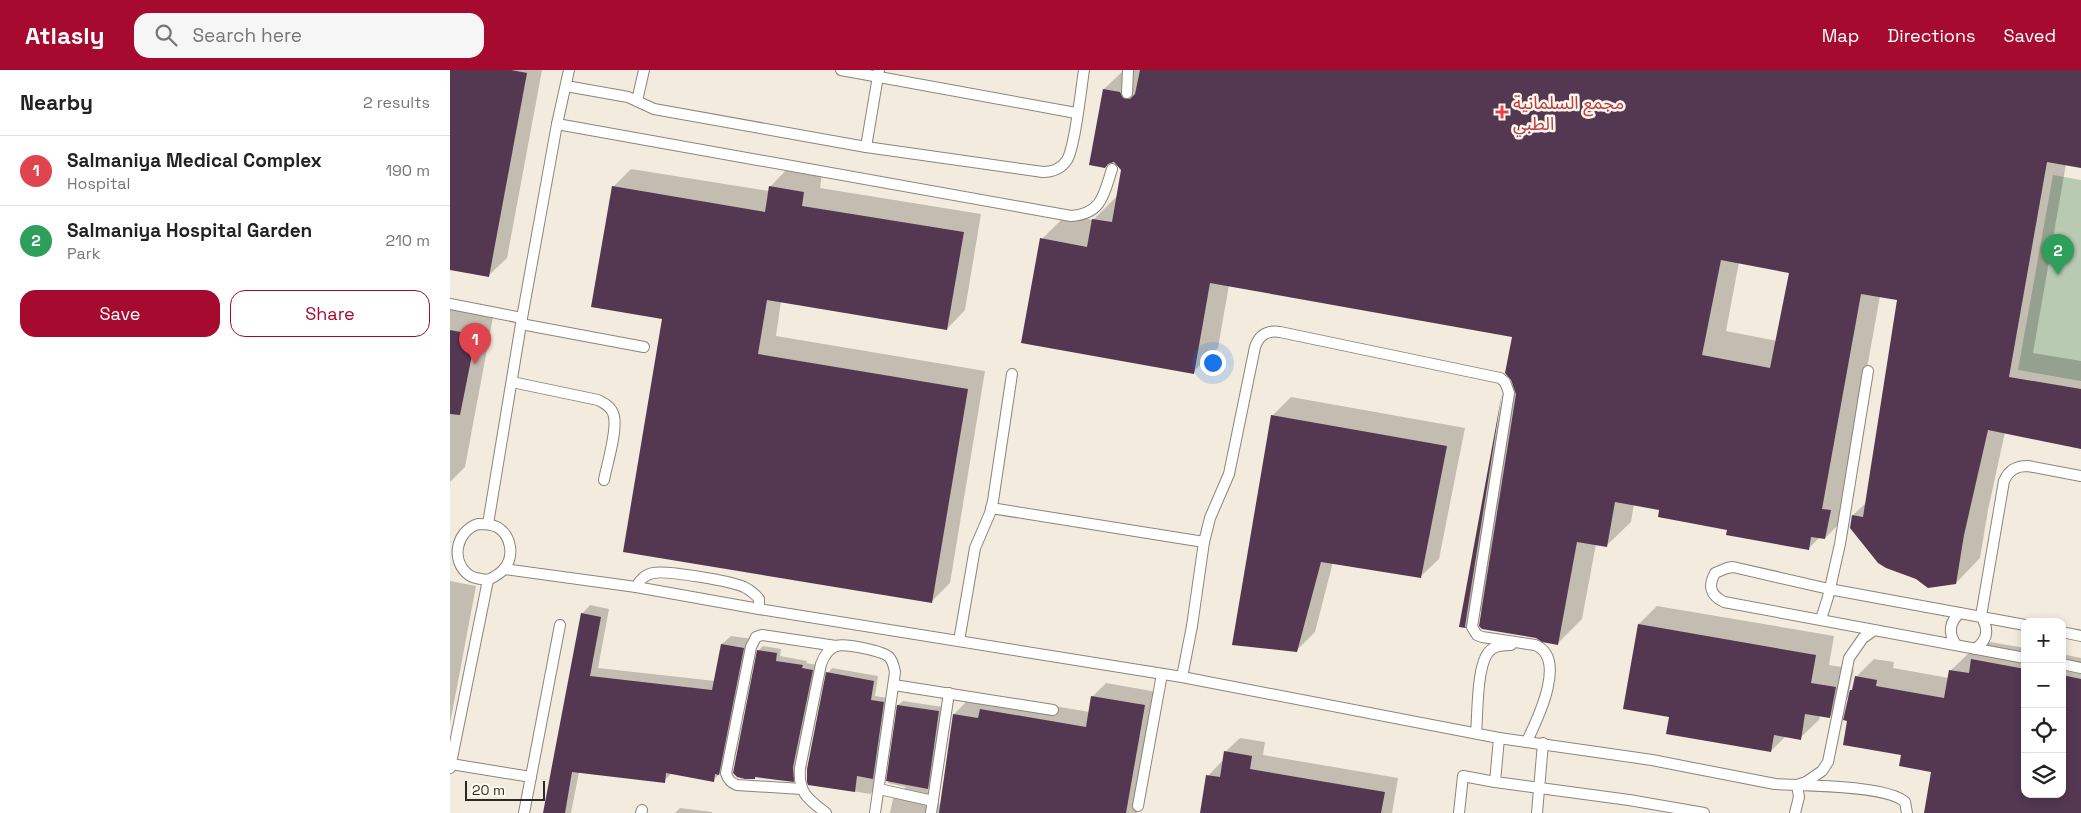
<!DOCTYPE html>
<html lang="en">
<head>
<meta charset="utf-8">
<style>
	:root { --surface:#fff; --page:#f6f6f6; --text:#222; --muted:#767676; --line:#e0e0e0; --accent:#a60b2f }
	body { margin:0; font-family:"Space Grotesk","Noto Sans Arabic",sans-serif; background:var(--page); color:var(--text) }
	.controls { position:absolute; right:15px; bottom:15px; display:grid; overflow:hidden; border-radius:10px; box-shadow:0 2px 8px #0003 }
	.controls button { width:45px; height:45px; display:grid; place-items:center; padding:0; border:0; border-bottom:1px solid var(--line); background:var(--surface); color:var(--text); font:25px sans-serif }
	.scale { position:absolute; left:15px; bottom:12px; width:80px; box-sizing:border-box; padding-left:5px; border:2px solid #2c2924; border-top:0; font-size:14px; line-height:18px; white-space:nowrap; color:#2c2924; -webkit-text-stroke:4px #fff9ee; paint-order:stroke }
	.you { position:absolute; left:762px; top:292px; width:18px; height:18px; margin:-12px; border:4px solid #fff; border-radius:50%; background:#1a73e8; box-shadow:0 0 0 8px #1a73e833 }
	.badge { display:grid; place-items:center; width:32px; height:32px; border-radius:50%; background:var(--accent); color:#fff; font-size:16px; font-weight:700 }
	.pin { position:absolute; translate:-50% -41px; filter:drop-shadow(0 1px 2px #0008) }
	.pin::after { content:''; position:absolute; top:26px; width:18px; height:15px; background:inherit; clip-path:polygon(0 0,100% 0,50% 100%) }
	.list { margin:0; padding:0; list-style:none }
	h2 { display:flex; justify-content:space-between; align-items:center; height:65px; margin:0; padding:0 20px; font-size:21px }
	h2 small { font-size:16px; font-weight:400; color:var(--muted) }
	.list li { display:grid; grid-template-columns:32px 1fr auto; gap:15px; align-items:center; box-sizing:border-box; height:70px; padding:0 20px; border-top:1px solid var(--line) }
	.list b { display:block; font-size:19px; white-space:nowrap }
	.list p { margin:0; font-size:16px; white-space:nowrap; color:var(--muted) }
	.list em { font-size:16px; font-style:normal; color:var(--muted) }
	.actions { display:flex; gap:10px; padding:15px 20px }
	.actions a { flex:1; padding:11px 0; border:1px solid var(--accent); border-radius:15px; text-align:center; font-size:18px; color:var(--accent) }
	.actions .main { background:var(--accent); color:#fff }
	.icon { flex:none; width:28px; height:28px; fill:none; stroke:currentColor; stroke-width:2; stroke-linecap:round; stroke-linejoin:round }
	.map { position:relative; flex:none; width:1631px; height:743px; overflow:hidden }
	header { display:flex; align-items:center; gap:30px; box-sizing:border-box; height:70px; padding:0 25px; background:var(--accent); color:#fff }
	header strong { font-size:24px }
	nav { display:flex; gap:28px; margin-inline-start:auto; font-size:18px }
	.search { width:350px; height:45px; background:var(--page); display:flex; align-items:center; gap:12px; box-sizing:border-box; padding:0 18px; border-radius:15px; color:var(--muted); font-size:19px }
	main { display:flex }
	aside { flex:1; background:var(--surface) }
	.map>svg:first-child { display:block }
	.green { fill:#b8cab2 }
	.shadow { fill:#0003; fill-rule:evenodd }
	.building { fill:#543852; fill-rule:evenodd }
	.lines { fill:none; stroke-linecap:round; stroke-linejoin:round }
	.service-casing { stroke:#8b8578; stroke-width:12 }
	.service { stroke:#fff; stroke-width:10 }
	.health-dot { fill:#e0444e; stroke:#fff9ee; stroke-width:2 }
	.labels { text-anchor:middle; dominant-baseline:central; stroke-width:5; stroke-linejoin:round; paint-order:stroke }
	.health-label { font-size:18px; fill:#be3a42; stroke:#fff9ee; text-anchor:start }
</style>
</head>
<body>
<header>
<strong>Atlasly</strong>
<div class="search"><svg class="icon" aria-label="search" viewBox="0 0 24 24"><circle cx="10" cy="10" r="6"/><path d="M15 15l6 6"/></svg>Search here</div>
<nav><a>Map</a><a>Directions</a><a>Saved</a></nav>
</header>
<main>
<aside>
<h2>Nearby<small>2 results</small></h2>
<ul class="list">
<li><span class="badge" style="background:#e0444e">1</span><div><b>Salmaniya Medical Complex</b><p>Hospital</p></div><em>190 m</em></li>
<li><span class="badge" style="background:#2e9e5b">2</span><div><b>Salmaniya Hospital Garden</b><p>Park</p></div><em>210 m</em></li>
</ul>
<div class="actions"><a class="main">Save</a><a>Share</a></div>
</aside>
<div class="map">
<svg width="1631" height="743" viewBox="0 0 1631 743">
	<rect width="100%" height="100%" fill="#f3ecde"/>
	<polygon class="green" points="1603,105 1631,110 1631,311 1568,300"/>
	<g class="shadow">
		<polygon points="0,0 92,0 57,188 38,206 0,199"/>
		<path d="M674 0H1631V96L1616 94 1583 283 1631 291V377L1555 362 1538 440 1530 488 1506 513 1403 445 1417 432 1448 229 1430 226 1396 415 1404 416 1399 444 1375 468 1370 467 1359 478 1210 439 1184 434 1181 452 1156 476 1146 474 1132 549 1108 573 1033 539 1015 557 1011 556 1053 324 1064 313 1063 266 779 215 768 278 743 302 592 169 616 145 643 150 668 125 672 100 664 91 641 94 654 19ZM1289 192 1340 202 1327 271 1276 261Z"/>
		<polygon points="338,98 372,104 370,118 531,144 515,240 497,259 331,231 326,266 535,301 500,513 481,532 214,248 163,117 181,99 319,121 320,117"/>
		<polygon points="0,239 43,247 15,397 0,412"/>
		<polygon points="841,327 1015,358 989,489 970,507 883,492 865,562 846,581 822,346"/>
		<polygon points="0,511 26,516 0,654"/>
		<polygon points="140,535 159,539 148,598 265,611 272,574 281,566 302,569 272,702 263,710 222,703 214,711 129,702 121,743 95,743 132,544"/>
		<polygon points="1207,536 1384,566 1379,595 1404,599 1399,622 1404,617 1406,607 1424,589 1444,592 1443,598 1499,608 1500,601 1519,583 1528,584 1540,572 1575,578 1575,724 1612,724 1612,584 1631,588 1631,743 1475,743 1483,701 1398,650 1399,627 1379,647 1370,645 1369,650 1350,668 1336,666 1321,681 1221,646 1189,554"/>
		<polygon points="313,576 331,579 330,586 357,591 356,593 367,595 348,706 343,710 307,706 305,708 309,580"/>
		<polygon points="382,598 428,606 425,626 438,628 425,719 420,724 360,714 378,603"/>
		<polygon points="656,613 707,622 687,743 440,743 443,729 456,717 438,713 448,635 453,631 493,637 481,717 477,721 488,723 487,729 490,735 504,644 517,631 544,626 640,642 643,626"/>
		<polygon points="790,668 815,672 813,685 948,708 942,743 751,743 758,706 772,691 774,692 775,682"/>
		<polygon points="230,738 262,742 262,743 225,743"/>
	</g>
	<g class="building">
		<polygon points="0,0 61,0 77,3 39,207 0,200"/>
		<path d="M690 0H1631V98L1597 92 1559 307 1631 319V379L1538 360 1514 465 1506 514 1478 518 1466 509 1436 498 1428 493 1400 458 1402 445 1413 447 1447 230 1411 224 1372 439 1381 440 1375 469 1361 467 1359 480 1276 465 1277 460 1208 447 1209 440 1165 432 1157 477 1127 472 1108 575 1092 572 1086 568 1032 559 1029 556 1066 324 1061 310 1055 303 1062 267 760 213 744 304 571 273 590 168 637 177 642 149 662 152 671 100 664 92 658 94 655 98 639 95 653 19 670 22 673 28 680 29 685 24ZM1271 190 1339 203 1320 298 1252 285Z"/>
		<polygon points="162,116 315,142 319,116 354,122 352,136 514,162 497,260 317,230 308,284 518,319 482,533 173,482 212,249 141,237"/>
		<polygon points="0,260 26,265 10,345 0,344"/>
		<polygon points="1052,323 1015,556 1016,558 1009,557"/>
		<polygon points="821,345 997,376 971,508 871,492 847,582 782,575"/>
		<polygon points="131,543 151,547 140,606 262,620 271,574 294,578 269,705 265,704 264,712 216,703 215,713 122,702 115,743 93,743"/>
		<polygon points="1188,554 1366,585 1361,613 1386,617 1380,648 1355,644 1351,670 1324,665 1321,682 1216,664 1219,647 1173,639"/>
		<polygon points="307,580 327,583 326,591 353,595 352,598 363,600 343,697 344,712 305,707 305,709 295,709 287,707 283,703"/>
		<polygon points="1521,589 1575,599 1575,724 1612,724 1612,605 1631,609 1631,743 1474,743 1481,702 1449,696 1451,685 1393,675 1397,651 1393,650 1400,620 1402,620 1405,606 1427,610 1426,616 1494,628 1499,600 1519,603"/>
		<polygon points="376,602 424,611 421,630 434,632 423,709 407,706 405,722 358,715 357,712 357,699"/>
		<polygon points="641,626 695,635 676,743 489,743 503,644 528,648 530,639 636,657"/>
		<polygon points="447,635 489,641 478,719 436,711"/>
		<polygon points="774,681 802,686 800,699 935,722 931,743 750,743 756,705 770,707"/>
	</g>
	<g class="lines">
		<g class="service-casing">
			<g id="service">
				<polyline points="391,0 626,43"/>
				<path d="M116 16 178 27 204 39 416 77 593 102C603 102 611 99 617 90 625 77 631 19 634 0"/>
				<polyline points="677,23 678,0"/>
				<polyline points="187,31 194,0"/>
				<path d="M107 54 621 146C652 144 654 124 662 99"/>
				<polyline points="416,77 429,0"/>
				<polyline points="0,234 72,248"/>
				<polyline points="71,254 194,277"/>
				<path d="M62 312 148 330C154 333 160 336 163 343 169 356 157 394 154 410"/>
				<polyline points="541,438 754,472"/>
				<path d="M28 454C35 454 41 454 47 457 61 465 65 486 54 499 50 504 44 507 38 510 32 509 24 509 19 505 0 491 6 461 28 454Z"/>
				<polyline points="38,454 72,248 107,54 119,0"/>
				<polyline points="54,499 186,517 309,539 732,607 1049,668 1202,690 1325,714 1347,715 1356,712 1372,701 1378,692 1399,588 1413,568 1423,561"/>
				<path d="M186 517C190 510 194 505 203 503 216 500 281 511 294 517 300 520 305 524 309 529V539"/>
				<polyline points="1371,549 1378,527 1390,474 1418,301"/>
				<path d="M1575 555 1379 519 1283 497 1277 498 1265 503C1258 516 1260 525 1274 532L1575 588"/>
				<polyline points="1612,562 1631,566"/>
				<polyline points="509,571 525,478 540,443 543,431 562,304"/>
				<path d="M1506 575C1498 563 1499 552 1510 543"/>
				<path d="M1525 579C1538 570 1539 559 1531 546L1554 411C1559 400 1566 396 1578 396L1631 406"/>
				<polyline points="1612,594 1631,598"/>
				<path d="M732 607 742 556 754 472 760 448 779 404 805 277C809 265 817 260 830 262L1050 308 1055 312 1059 323 1022 557 1027 565 1032 567 1085 575C1118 588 1087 650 1077 671"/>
				<polyline points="444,615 603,640"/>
				<path d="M1026 663C1028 644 1026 589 1042 579 1047 575 1055 575 1061 575"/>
				<polyline points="1049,668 1045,712 1179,730 1254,743"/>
				<polyline points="1,694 81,707"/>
				<polyline points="0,698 38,510"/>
				<path d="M352 719 287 715C281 713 278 710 276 703L301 577 306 567 312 565 386 576"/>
				<polyline points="429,719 483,731"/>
				<polyline points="688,736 712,604"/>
				<polyline points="74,743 110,555"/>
				<polyline points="191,743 192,740"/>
				<path d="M376 743C358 729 348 723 350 698L371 594C374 586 378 579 386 576 395 573 433 581 439 587 443 591 444 597 445 602L425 743"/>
				<polyline points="481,743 499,623"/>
				<polyline points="1009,743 1013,706 1045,712"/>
				<polyline points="1087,743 1093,673"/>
				<path d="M1345 743 1349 727 1347 715C1371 716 1439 717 1455 732L1457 743"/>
			</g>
		</g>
		<use href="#service" class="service"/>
	</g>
	<path class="health-dot" d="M1049.5 34.5h5v5h5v5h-5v5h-5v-5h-5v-5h5z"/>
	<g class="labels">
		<g class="health-label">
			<text x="1063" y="32">مجمع السلمانية<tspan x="1063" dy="21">الطبي</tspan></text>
		</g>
	</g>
</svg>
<div class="controls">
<button>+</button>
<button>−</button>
<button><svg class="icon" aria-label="locate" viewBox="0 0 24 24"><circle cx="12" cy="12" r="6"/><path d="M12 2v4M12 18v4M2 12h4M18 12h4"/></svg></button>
<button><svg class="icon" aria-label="layers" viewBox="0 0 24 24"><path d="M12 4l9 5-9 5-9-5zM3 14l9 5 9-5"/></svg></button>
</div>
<div class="scale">20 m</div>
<div class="you"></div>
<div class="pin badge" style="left:25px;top:294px;background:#e0444e">1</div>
<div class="pin badge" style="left:1608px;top:205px;background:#2e9e5b">2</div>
</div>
</main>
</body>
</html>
